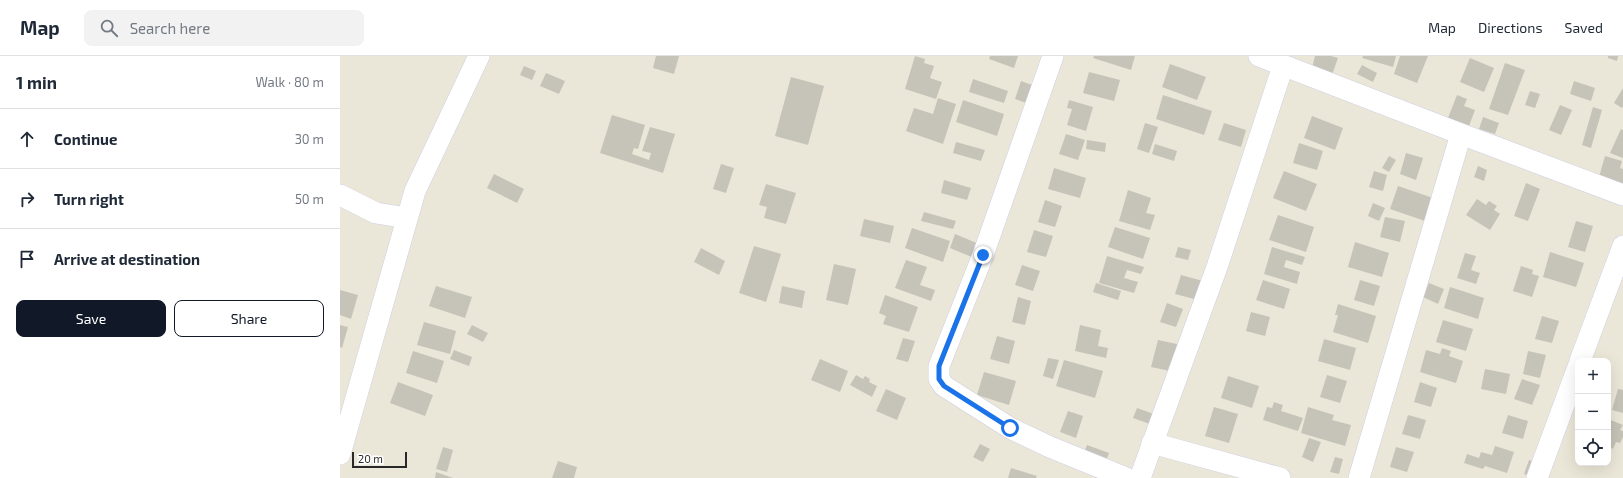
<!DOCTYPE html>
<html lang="en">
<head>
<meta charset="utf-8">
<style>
	:root { --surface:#fff; --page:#f2f2f3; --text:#1f2937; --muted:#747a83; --line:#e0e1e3; --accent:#111827 }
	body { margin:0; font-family:"Exo 2",sans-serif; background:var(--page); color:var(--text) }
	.controls { position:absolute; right:12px; bottom:12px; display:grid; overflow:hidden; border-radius:8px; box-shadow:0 4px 16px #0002 }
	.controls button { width:36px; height:36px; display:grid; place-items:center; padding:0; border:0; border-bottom:1px solid var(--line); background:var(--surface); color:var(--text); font:20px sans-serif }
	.scale { position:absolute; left:12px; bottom:10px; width:55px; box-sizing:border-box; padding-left:4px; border:2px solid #282828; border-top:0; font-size:11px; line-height:14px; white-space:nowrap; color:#282828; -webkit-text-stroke:3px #fff; paint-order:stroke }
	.stop { position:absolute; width:12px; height:12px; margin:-9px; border:3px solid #1a73e8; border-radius:50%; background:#fff }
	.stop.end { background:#1a73e8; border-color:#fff; box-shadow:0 1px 4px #0008 }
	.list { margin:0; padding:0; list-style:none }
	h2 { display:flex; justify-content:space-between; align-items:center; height:52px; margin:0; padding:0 16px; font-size:17px }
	h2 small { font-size:13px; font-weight:400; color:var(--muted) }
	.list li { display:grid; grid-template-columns:26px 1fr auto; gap:12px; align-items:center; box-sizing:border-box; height:60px; padding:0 16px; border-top:1px solid var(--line) }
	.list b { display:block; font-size:15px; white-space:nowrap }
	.list em { font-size:13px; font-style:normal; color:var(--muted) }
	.actions { display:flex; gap:8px; padding:12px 16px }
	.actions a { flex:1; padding:9px 0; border:1px solid var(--accent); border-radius:8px; text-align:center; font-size:14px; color:var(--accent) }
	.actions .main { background:var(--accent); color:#fff }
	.icon { flex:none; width:22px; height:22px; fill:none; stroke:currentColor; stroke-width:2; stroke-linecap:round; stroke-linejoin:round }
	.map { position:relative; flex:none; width:1283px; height:422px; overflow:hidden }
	header { display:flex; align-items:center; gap:24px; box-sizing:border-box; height:56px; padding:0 20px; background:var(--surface); border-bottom:1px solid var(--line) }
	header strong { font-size:19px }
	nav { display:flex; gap:22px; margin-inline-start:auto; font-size:14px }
	.search { width:280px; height:36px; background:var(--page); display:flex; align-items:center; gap:10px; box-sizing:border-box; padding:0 14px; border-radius:8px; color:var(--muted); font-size:15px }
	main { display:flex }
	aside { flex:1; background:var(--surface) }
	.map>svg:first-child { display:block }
	.building { fill:#c6c3b8 }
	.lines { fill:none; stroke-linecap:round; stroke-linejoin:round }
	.minor-casing { stroke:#cecee1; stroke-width:22 }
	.minor { stroke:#fff; stroke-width:21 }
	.route { stroke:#1a73e8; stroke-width:5 }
</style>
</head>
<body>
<header>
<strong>Map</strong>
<div class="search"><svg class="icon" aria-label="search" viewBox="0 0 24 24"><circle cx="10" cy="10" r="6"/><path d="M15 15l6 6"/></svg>Search here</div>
<nav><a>Map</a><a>Directions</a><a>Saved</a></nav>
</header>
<main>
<aside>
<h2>1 min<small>Walk · 80 m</small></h2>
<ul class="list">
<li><svg class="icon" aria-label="ahead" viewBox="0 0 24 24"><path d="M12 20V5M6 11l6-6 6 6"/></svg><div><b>Continue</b></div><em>30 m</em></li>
<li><svg class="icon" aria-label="right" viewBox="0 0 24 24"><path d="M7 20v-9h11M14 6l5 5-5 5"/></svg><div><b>Turn right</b></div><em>50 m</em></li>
<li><svg class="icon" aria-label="arrive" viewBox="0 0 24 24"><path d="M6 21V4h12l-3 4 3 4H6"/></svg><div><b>Arrive at destination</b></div></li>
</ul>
<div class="actions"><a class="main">Save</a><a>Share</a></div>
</aside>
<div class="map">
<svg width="1283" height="422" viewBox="0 0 1283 422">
	<rect width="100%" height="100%" fill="#ebe7d8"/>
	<g class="building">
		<polygon points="316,0 339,0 334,18 313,12"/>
		<polygon points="575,0 585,3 584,7 594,10 590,22 602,26 596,43 565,33"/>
		<polygon points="650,0 678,0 674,12 649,3"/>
		<polygon points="754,0 795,0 791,14 753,2"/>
		<polygon points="975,0 991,0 998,2 992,19 972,12"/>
		<polygon points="1023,0 1056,0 1053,11 1022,2"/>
		<polygon points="1060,0 1088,0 1077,27 1054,18"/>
		<polygon points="1268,0 1278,0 1277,5 1268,2"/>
		<polygon points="1130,2 1154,12 1144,36 1120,26"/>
		<polygon points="1165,7 1185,14 1168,59 1149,53"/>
		<polygon points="830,8 866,21 857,44 822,31"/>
		<polygon points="1022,9 1037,17 1033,26 1017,18"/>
		<polygon points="184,10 196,15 192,24 180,19"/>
		<polygon points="749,16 780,24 774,45 743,37"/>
		<polygon points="206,17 225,25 219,38 200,30"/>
		<polygon points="451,21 484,30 468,89 435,80"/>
		<polygon points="633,23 668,35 664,47 629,36"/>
		<polygon points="681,25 692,29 686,47 675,43"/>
		<polygon points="1234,25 1255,32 1251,45 1230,38"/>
		<polygon points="1283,32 1283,50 1282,52 1274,47"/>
		<polygon points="1190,35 1200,38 1195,52 1185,49"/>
		<polygon points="823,39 872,55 864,79 816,63"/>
		<polygon points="1117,39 1127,43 1124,50 1135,54 1129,70 1108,62"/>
		<polygon points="598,42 616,48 603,88 566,75 574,52 593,58"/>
		<polygon points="623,44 664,58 657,80 616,66"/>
		<polygon points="729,44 753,51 746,75 727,69 732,53 727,52"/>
		<polygon points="1220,49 1232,54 1221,79 1209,74"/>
		<polygon points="1253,51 1262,54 1251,92 1242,89"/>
		<polygon points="272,59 305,69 298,93 294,92 292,98 309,104 311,97 302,95 310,71 335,78 323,117 260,97"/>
		<polygon points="972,60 1003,72 995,94 964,82"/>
		<polygon points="1143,61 1159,67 1155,78 1139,73"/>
		<polygon points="805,67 818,71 809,97 797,93"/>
		<polygon points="884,67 906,74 901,91 878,84"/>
		<polygon points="1281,73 1283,74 1283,102 1270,97"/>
		<polygon points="726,78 745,84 738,104 719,98"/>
		<polygon points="747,84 766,87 765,96 746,93"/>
		<polygon points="616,86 645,94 641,105 613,97"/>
		<polygon points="959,87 983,95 977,114 953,107"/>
		<polygon points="815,88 837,95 834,105 812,98"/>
		<polygon points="1066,97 1083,102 1076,124 1060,118"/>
		<polygon points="1049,100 1056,104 1049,116 1042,112"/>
		<polygon points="1265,100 1282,105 1280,112 1283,113 1283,128 1259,121"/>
		<polygon points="381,108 394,112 386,137 373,133"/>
		<polygon points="1138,110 1147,114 1144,125 1134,121"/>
		<polygon points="714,112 746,122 740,142 708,133"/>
		<polygon points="944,115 977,128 966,155 933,142"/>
		<polygon points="1034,115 1047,119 1043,135 1029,131"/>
		<polygon points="154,118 184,133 177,147 147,132"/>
		<polygon points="604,124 631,132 627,144 601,137"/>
		<polygon points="1186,127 1200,133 1188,165 1174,160"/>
		<polygon points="426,128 456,137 446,168 424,162 427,151 419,149"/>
		<polygon points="1058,130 1093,142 1085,165 1050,153"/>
		<polygon points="788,134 811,142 806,157 815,159 810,174 779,165"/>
		<polygon points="1137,143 1146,149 1149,145 1157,150 1154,154 1160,158 1150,174 1126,159"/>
		<polygon points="705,144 722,150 715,171 698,166"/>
		<polygon points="1033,147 1045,152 1039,165 1028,160"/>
		<polygon points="584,156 616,165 613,173 581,165"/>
		<polygon points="938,159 974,171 966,196 929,184"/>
		<polygon points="1045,161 1065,165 1060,186 1040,181"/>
		<polygon points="524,163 554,170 550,187 520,180"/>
		<polygon points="1236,165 1253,170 1245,196 1228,191"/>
		<polygon points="775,171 810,182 803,203 768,191"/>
		<polygon points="572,172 610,185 603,206 565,192"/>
		<polygon points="694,174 713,180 706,201 687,196"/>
		<polygon points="615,178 639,188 634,202 610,192"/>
		<polygon points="1015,186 1049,197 1042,221 1008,211"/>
		<polygon points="414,190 441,198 426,246 399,237"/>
		<polygon points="838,191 851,194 848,204 835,201"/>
		<polygon points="932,191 965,201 962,209 946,204 944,211 960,216 957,228 924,218"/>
		<polygon points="361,192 385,205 379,219 354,206"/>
		<polygon points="1210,196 1244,207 1236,231 1203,221"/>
		<polygon points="1125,197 1136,200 1131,214 1140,217 1136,228 1117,222"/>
		<polygon points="767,200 804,211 801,218 787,214 784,222 798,226 794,237 759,227"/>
		<polygon points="566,204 587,211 580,229 595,234 591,245 555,232"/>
		<polygon points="494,208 516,213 508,249 486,244"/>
		<polygon points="682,209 700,215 693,235 675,229"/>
		<polygon points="1181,210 1193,214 1192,218 1199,220 1192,241 1173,235"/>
		<polygon points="841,219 863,225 858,244 835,238"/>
		<polygon points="923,224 950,233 944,253 916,244"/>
		<polygon points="1020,224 1040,230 1034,250 1014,244"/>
		<polygon points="756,227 781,235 778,244 753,236"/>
		<polygon points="1089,227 1104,233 1098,248 1083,241"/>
		<polygon points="96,230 132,241 125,262 89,250"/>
		<polygon points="442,230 465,235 462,252 439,247"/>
		<polygon points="1110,231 1144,242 1138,263 1104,252"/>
		<polygon points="0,234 18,239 11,263 0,259"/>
		<polygon points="545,239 578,251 569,276 543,268 546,260 539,257"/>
		<polygon points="678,241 691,245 685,269 672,266"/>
		<polygon points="827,247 843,253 836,271 820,266"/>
		<polygon points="998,248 1036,260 1028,287 993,276 998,259 995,259"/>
		<polygon points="911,256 930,261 925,280 906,275"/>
		<polygon points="1202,260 1219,265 1212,287 1195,283"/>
		<polygon points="1103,264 1133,273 1126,295 1096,286"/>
		<polygon points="84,266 116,275 110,298 77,289"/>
		<polygon points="0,269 8,271 2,292 0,291"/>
		<polygon points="132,269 148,277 143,286 127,278"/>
		<polygon points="740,269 761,274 758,290 768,292 766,302 735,295"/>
		<polygon points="657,280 675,285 669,308 650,303"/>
		<polygon points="563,282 575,285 568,306 556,303"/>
		<polygon points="984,283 1016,292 1010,314 978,305"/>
		<polygon points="818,284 837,288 830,315 811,311"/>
		<polygon points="1102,292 1111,295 1109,300 1123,305 1116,327 1080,316 1086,294 1100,298"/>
		<polygon points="114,294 132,301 129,310 110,303"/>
		<polygon points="73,295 104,305 97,327 66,317"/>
		<polygon points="1188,295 1206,299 1200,322 1183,318"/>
		<polygon points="708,302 719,304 713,323 703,320"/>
		<polygon points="480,303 508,315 500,336 471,324"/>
		<polygon points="724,304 763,315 755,342 716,330"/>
		<polygon points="1145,313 1170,318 1166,338 1141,333"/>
		<polygon points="644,316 676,325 669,349 637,339"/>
		<polygon points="516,319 523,323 525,320 530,323 529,326 537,330 532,341 510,329"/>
		<polygon points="987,319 1007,325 1000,347 980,341"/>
		<polygon points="888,320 919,330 912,352 881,342"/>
		<polygon points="1182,323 1200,329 1192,349 1174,343"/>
		<polygon points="58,326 93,339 85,360 50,347"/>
		<polygon points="1080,326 1097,332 1091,351 1074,346"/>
		<polygon points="546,333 566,342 557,364 536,355"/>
		<polygon points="1278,333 1283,334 1283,357 1272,354"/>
		<polygon points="934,346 943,349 941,355 963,362 958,375 923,364 927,351 932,352"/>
		<polygon points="874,351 898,358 889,387 865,380"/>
		<polygon points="968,351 994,359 992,364 1011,369 1005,390 961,377"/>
		<polygon points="797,352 814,358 810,368 793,362"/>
		<polygon points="728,355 743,360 736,382 720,376"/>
		<polygon points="1068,359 1086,364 1080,383 1062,378"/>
		<polygon points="1168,359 1188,365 1183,383 1162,377"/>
		<polygon points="1268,363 1283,369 1280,374 1283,375 1283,381 1280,387 1276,386 1273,393 1268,390"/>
		<polygon points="969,382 981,386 973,406 962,401"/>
		<polygon points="640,388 650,393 643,406 633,401"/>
		<polygon points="747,389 769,397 764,410 742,402"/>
		<polygon points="1155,390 1174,396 1167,417 1145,410 1143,413 1124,407 1127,398 1139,402 1141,396 1152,399"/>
		<polygon points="103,391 113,394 107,416 96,413"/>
		<polygon points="1056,391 1074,396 1067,416 1050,411"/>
		<polygon points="995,401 1003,403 999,418 990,416"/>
		<polygon points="1189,404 1200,408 1195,422 1184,418"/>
		<polygon points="218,405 237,411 234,422 212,422"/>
		<polygon points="671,412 697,420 696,422 668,422"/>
		<polygon points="96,416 113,422 95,422"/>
	</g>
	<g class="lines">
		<g class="minor-casing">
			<g id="minor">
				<polyline points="713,0 643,199 599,310 599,323 604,330 670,372 710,391 786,422"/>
				<polyline points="919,0 1121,78 1283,139"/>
				<polyline points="0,139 36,157 67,162"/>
				<polyline points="1240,305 1283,190"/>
				<polyline points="812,387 940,422"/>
				<polyline points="0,398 75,135 139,0"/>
				<polyline points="800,422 877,211 943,10"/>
				<polyline points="1019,422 1121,78"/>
				<polyline points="1197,422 1238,311"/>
			</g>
		</g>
		<use href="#minor" class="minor"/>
	</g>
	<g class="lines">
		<polyline class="route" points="643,199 599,310 599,323 604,330 670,372"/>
	</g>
</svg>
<div class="controls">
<button>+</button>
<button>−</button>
<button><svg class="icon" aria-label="locate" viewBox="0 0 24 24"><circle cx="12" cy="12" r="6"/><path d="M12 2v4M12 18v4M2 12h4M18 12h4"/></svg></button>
</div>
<div class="scale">20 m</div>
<div class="stop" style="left:670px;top:372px"></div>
<div class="stop end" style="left:643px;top:199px"></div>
</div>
</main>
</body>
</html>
